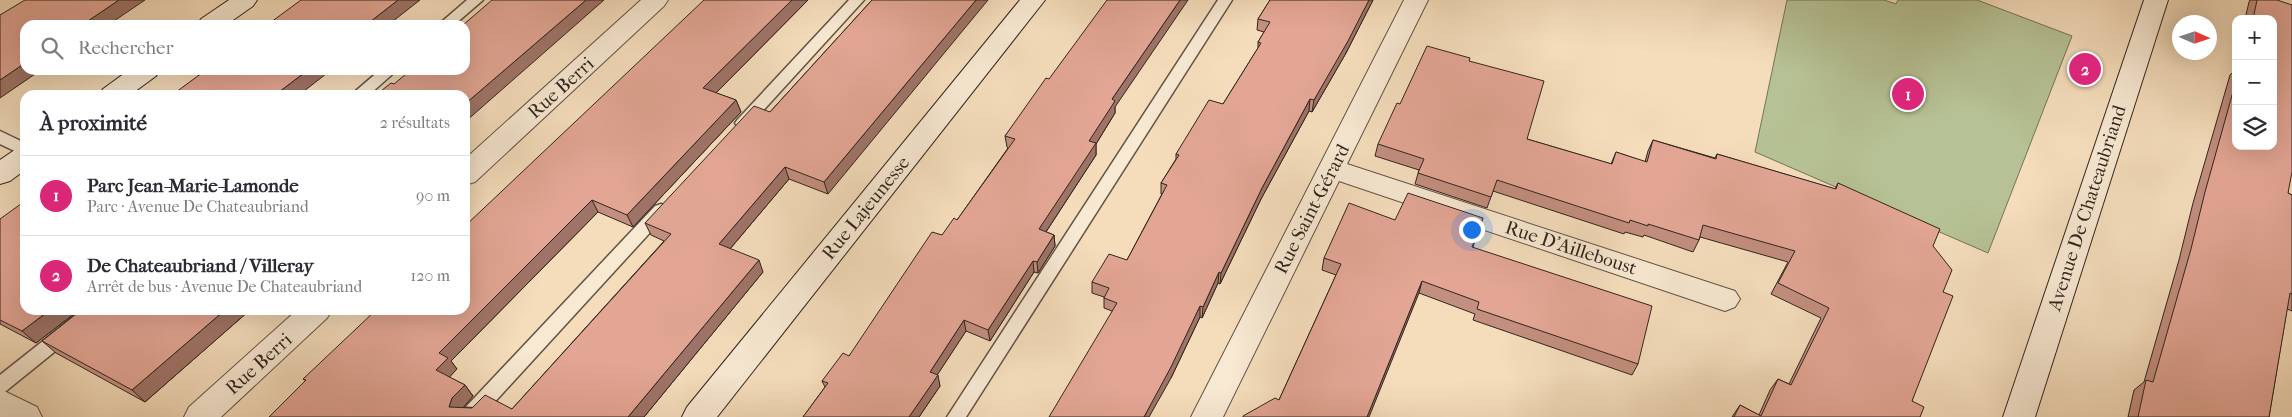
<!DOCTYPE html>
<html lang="fr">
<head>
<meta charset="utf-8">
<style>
	:root { --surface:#fff; --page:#f7f7f7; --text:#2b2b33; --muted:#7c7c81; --line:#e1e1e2; --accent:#db2777 }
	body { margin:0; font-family:"IM FELL French Canon",serif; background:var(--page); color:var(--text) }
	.controls { position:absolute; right:15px; top:15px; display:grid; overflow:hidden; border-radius:10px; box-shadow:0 5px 20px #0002 }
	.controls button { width:45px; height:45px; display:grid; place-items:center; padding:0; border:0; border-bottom:1px solid var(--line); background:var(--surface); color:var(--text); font:25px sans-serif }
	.compass { position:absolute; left:2172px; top:15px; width:45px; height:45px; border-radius:50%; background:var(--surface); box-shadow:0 5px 20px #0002; rotate:93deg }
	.you { position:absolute; left:1471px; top:229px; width:18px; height:18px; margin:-12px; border:4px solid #fff; border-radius:50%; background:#1a73e8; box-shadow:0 0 0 8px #1a73e833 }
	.badge { display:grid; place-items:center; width:32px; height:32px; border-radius:50%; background:var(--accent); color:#fff; font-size:16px; font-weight:700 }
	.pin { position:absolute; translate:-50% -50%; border:2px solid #fff; box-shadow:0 1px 5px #0006 }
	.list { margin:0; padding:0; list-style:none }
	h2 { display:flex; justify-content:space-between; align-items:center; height:65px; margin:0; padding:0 20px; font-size:21px }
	h2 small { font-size:16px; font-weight:400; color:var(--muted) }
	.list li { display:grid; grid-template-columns:32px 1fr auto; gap:15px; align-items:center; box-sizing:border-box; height:80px; padding:0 20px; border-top:1px solid var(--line) }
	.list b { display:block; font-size:19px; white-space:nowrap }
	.list p { margin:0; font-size:16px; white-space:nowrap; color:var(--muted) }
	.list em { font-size:16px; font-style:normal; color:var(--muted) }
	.icon { flex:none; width:28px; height:28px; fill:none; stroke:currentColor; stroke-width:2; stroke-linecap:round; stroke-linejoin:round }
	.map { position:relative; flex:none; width:2292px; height:417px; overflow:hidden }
	.search { position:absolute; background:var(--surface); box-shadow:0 5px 20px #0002; left:20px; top:20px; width:450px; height:55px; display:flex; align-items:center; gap:12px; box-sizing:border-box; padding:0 18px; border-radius:15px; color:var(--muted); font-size:19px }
	.panel { position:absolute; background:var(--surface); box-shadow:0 5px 20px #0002; left:20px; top:90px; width:450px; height:225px; border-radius:15px }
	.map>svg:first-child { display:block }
	.green { fill:#b6c295; stroke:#73745a }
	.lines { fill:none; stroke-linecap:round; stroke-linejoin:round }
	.lane-casing { stroke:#615346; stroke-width:3 }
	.street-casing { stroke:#615346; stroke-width:2 }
	.secondary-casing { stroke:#30251e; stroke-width:2 }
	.lane { fill:#f8e9d3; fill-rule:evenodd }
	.street { fill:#f8e9d3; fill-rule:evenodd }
	.secondary { fill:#f8e9d3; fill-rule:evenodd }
	.wall { fill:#c38f80; stroke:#30251e }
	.shaded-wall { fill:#9f7468; stroke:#30251e }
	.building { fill:#e3a695; stroke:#30251e }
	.labels { text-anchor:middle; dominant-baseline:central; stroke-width:4; stroke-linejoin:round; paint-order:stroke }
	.street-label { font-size:19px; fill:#30251e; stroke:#f8e9d3 }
</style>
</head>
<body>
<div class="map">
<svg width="2292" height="417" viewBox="0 0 2292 417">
	<rect width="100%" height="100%" fill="#f5ddbc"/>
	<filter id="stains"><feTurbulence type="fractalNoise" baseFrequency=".004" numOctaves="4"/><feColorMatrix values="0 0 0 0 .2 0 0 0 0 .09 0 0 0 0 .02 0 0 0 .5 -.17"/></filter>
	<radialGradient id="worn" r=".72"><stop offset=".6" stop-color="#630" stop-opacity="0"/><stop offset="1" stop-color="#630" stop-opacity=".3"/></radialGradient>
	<polygon class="green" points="1787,0 1884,0 1896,4 1898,0 1977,0 2072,36 1988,253 1755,152"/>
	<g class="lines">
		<g class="lane-casing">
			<g id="lane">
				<polygon points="467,0 483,0 454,25 438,25"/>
				<polygon points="849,0 864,0 748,127 743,129 738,127 735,123 738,119"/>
				<polygon points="1218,0 1232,0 966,417 947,417"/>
				<polygon points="380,70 397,70 369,95 351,95"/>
				<polygon points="0,131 25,143 25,156 0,144"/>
				<polygon points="661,204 667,206 669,210 667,214 481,417 460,417 462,411 655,206"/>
				<polygon points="82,310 103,310 100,315 6,391 0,394 0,375"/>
			</g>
		</g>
		<g class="street-casing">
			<g id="street">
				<polygon points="641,0 668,0 664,6 475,182 465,185 465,159"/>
				<polygon points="1404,0 1428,0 1347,164 1735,291 1740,299 1735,307 1725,311 1339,181 1223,417 1191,417"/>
				<polygon points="297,310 332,310 327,318 221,417 184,417 189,407"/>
				<polygon points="0,389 37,407 42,417 0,417"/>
			</g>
		</g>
		<g class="secondary-casing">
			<g id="secondary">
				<polygon points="229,0 257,0 253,6 226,25 198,25 201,19"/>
				<polygon points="1020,0 1045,0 717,417 682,417 687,407"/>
				<polygon points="2144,0 2168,0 2035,417 2003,417"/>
				<polygon points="129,70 159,70 156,76 130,95 99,95 103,89"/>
				<polygon points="25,146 25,170 10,181 0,184 0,160 16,149"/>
			</g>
		</g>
		<use href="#lane" class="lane"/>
		<use href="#street" class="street"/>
		<use href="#secondary" class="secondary"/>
	</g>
	<g class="wall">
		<polygon points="808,0 716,93 736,100 741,112 633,227 598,212 451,361 457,369 449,377 465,385 473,396 463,407 512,409 664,241 651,235 645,223 770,112 872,0 828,194 789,179 730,249 763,272 644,417 269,417 306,381 303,379"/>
		<polygon points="1270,0 1373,0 1346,53 1312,112 1309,111 1261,199 1220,284 1218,283 1202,318 1200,317 1171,378 1112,311 1104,308 1104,297 1092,293 1092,282 1127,260 1162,194 1161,194 1161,183 1176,159 1176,154 1223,104 1258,48 1258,42 1264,32 1257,30 1258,19"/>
		<polygon points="2250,0 2277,0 2288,193 2292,195 2292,311 2287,309 2269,417 2128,417 2134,390 2144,382 2179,260 2193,203 2230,75 2233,72 2236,59 2236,146 2273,19 2245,19 2249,2"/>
		<polygon points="1470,61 1527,139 1611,164 1616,152 1645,162 1648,151 1653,140 1715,158 1717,154 1835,189 1838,183 1933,246 1943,292 1912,401 1920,417 1732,417 1740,405 1759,415 1770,390 1778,379 1789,384 1821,318 1771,294 1788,262 1700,237 1699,240 1693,252 1644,235 1643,237 1625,232 1624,234 1493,191 1487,208 1415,184 1419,170 1375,156 1378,144"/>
		<polygon points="1049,79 1115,107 1115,113 1096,144 1096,155 1046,232 1054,235 1055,246 1038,273 1034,272 990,341 966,331 937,375 940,386 919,417 803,417 825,387 822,381 849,356 942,235 957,220 1008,148 1007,147 1005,136"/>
		<polygon points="1483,218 1473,247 1638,364 1632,375 1473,320 1475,314 1419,293 1279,400 1336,275 1322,270 1324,258"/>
		<polygon points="0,219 25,310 79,310 36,343 0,324"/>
		<polygon points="81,310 250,310 145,402 56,353 42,341"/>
	</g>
	<g class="shaded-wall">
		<polygon points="119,0 145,0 108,25 82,25"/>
		<polygon points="398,0 420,0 388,25 366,25"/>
		<polygon points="586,0 604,0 465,122 465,104"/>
		<polygon points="792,0 808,0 708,101 703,88"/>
		<polygon points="976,0 988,0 828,194 824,182"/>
		<polygon points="1180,0 1188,0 1115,107 1115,113 1096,144 1096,155 1040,241 1039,229 1112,99"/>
		<polygon points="1369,0 1373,0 1346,53 1312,112 1314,100"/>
		<polygon points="25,63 25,70 41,70 0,98 0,80"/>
		<polygon points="308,70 331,70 299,95 275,95"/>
		<polygon points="1310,99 1309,111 1261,199 1220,284 1221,273 1262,188"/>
		<polygon points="736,100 741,112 633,227 627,215"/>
		<polygon points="785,167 789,179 724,256 719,244"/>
		<polygon points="592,200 598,212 451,361 457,369 445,382 436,370 439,353"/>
		<polygon points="1054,235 1055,246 1038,273 1037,262"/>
		<polygon points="759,260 763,272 644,417 628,417"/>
		<polygon points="1033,261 1034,272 990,341 988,330"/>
		<polygon points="1219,272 1218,283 1202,318 1203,307"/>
		<polygon points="1422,281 1419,293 1369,417 1367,417"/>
		<polygon points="1200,306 1200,317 1171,378 1149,417 1144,417"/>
		<polygon points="50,310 79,310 36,343 22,331"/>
		<polygon points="225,310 250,310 145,402 132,390"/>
		<polygon points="964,320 966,331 932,383 930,372"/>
		<polygon points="938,375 940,386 919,417 909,417"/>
		<polygon points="465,385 473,396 461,410 449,407 452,398"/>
	</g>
	<g class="building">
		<polygon points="25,0 119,0 82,25 25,25 25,63 0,80 0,15"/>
		<polygon points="301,0 398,0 366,25 267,25"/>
		<polygon points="492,0 586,0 465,104 465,95 376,95 391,83 394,84 411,70 465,70 465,25 463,25"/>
		<polygon points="704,0 792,0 703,88 736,100 627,215 592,200 439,353 448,358 436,370 465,385 452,398 449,407 472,408 485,395 512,409 671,234 645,223 754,106 770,112 872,0 976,0 824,182 785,167 719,244 759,260 628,417 269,417 306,380 303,379 376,310 465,310 465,226"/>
		<polygon points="1107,0 1180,0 1112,99 1115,101 1089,141 1096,143 1039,229 1054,235 1037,262 1033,261 988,330 964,320 930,372 938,375 909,417 803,417 828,383 822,381 843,353 849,356 932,232 942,235 954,218 957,220 1015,139 1005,136 1046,78 1049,79"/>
		<polygon points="1270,0 1369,0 1348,41 1314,100 1310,99 1262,188 1221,273 1219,272 1203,307 1200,306 1171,367 1144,417 1049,417 1117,303 1104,298 1109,288 1092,282 1109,254 1127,260 1167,185 1161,183 1179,155 1176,154 1209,100 1223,104 1261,43 1258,42 1270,22 1258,19"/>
		<polygon points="2257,0 2277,0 2292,5 2292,172 2288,193 2292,195 2292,294 2290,293 2269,417 2138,417 2146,380 2153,382 2191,249 2205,192 2236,81 2236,146 2273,146 2273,19 2253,19"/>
		<polygon points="1427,46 1470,58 1469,61 1544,81 1527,139 1612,164 1616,152 1647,162 1653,140 1716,159 1717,154 1836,189 1838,183 1940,229 1933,246 1952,270 1943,292 1953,296 1912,401 1924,407 1920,417 1734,417 1740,405 1761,416 1778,379 1791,385 1829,308 1778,283 1795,251 1703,225 1699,240 1648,224 1648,226 1630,220 1629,223 1497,180 1491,197 1418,173 1424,159 1378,144 1397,103 1400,104"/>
		<polygon points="206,70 308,70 275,95 172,95"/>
		<polygon points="1408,193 1483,218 1472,247 1652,306 1638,364 1477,309 1479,302 1422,281 1367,417 1243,417 1243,416 1275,398 1279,400 1341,264 1324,258 1349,203 1395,220"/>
		<polygon points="25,201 25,310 50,310 22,331 0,320 0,219"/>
		<polygon points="81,310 225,310 132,390 42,341"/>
	</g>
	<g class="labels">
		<g class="street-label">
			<text transform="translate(561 88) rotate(-42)">Rue Berri</text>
			<text transform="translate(866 208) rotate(-51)">Rue Lajeunesse</text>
			<text transform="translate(2087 208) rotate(-72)">Avenue De Chateaubriand</text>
			<text transform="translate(1312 209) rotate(-63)">Rue Saint-Gérard</text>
			<text transform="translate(1571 248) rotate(18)">Rue D'Ailleboust</text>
			<text transform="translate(259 364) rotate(-42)">Rue Berri</text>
		</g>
	</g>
	<rect width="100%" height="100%" filter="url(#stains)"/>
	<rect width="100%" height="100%" fill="url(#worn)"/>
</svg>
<div class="controls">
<button>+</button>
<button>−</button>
<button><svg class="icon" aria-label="layers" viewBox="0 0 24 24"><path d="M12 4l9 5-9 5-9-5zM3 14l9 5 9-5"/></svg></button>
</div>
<svg class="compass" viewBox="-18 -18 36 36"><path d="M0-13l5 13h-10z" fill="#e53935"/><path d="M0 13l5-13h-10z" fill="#7c7c81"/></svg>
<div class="you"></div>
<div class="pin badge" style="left:1908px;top:94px">1</div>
<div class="pin badge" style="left:2085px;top:69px">2</div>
<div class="search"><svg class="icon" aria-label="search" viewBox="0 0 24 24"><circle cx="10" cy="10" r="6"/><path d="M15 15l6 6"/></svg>Rechercher</div>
<section class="panel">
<h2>À proximité<small>2 résultats</small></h2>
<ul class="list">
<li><span class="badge">1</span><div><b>Parc Jean-Marie-Lamonde</b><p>Parc · Avenue De Chateaubriand</p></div><em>90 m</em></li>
<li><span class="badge">2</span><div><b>De Chateaubriand / Villeray</b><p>Arrêt de bus · Avenue De Chateaubriand</p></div><em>120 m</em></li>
</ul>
</section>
</div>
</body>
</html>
